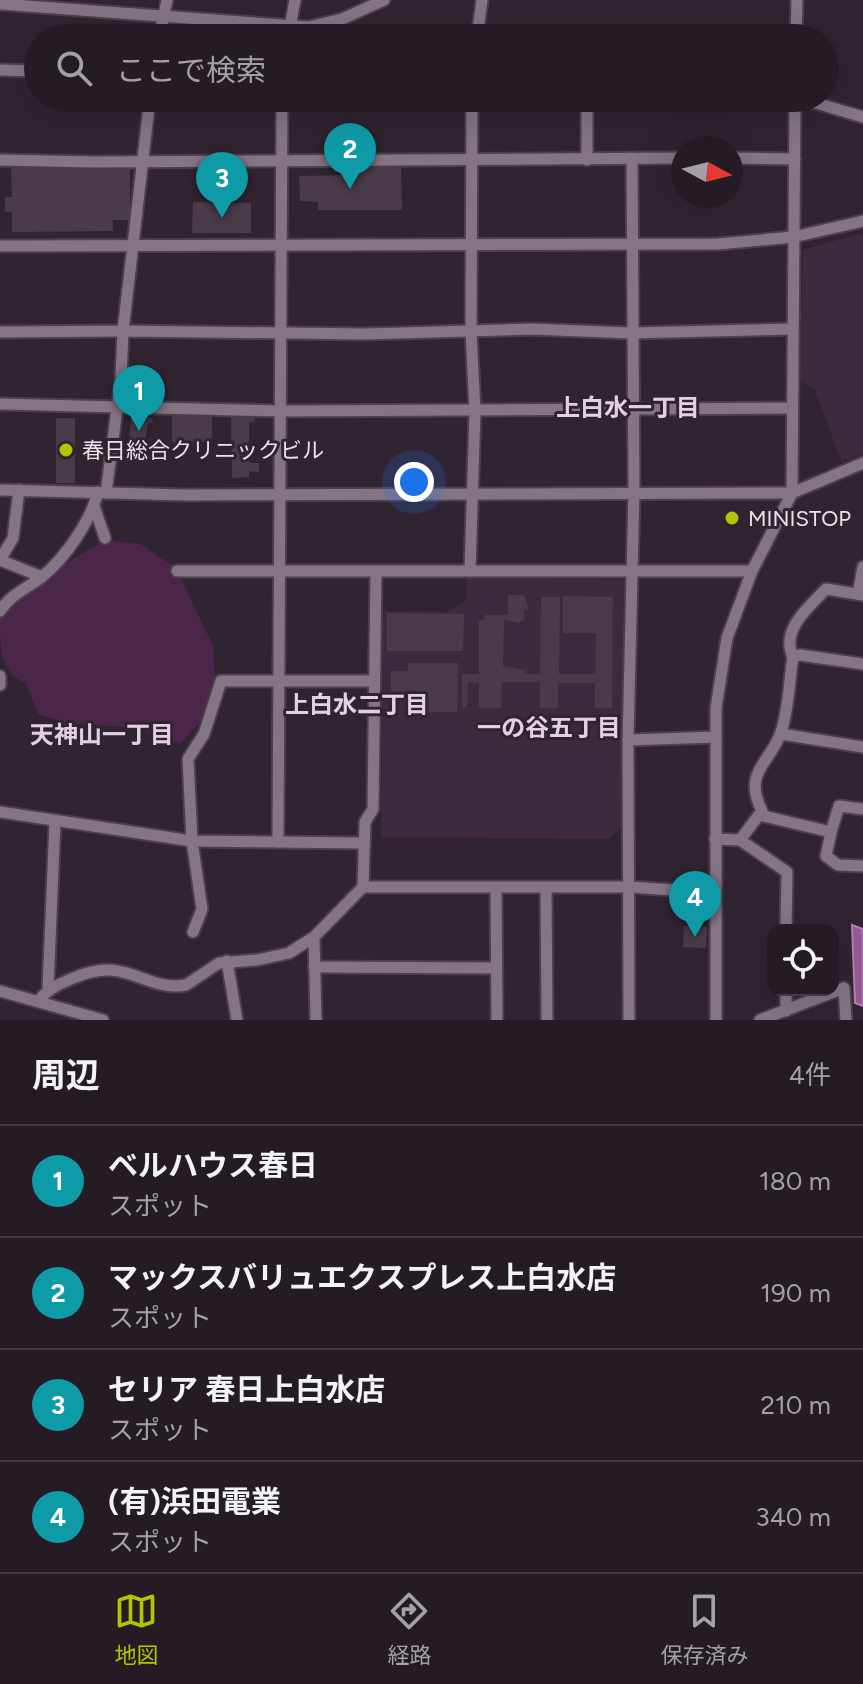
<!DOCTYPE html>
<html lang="ja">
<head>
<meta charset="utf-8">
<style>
	:root { --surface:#251b25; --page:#2d242d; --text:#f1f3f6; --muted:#a3a1a7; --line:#423942; --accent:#b1c500 }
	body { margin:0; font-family:Figtree,"Noto Sans JP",sans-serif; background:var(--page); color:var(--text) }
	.controls { position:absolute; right:24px; bottom:24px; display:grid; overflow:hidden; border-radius:16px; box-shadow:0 8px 32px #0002 }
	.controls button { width:72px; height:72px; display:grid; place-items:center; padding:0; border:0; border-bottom:2px solid var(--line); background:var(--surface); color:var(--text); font:40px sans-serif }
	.compass { position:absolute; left:671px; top:136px; width:72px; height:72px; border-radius:50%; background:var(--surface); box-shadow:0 8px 32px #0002; rotate:97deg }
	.you { position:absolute; left:414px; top:482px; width:28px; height:28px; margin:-20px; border:6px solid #fff; border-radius:50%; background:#1a73e8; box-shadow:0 0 0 12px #1a73e833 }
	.badge { display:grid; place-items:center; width:52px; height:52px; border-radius:50%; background:var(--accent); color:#fff; font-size:26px; font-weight:700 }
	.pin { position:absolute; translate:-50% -66px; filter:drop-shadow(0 2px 4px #0008) }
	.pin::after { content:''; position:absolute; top:42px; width:28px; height:24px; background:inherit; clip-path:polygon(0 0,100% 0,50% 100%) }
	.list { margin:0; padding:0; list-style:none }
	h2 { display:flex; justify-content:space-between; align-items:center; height:104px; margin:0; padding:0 32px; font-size:34px }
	h2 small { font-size:26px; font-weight:400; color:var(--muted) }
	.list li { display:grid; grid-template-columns:52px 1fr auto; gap:24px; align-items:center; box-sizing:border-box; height:112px; padding:0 32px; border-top:2px solid var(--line) }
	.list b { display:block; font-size:30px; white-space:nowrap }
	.list p { margin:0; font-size:26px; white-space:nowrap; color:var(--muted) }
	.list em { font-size:26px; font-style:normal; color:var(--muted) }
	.icon { flex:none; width:44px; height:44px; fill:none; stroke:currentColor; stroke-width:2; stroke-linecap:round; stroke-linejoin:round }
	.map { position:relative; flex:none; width:863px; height:1020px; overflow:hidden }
	.search { position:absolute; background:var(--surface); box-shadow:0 8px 32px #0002; left:24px; right:24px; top:24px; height:88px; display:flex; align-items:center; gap:20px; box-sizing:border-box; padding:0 28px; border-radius:44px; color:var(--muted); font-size:30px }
	.sheet { height:552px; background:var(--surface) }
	nav { display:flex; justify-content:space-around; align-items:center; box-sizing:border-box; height:112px; border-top:2px solid var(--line); background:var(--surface); font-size:22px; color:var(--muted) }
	nav a { display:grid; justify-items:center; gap:4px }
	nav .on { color:var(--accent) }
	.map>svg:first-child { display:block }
	.built { fill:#3d2b3d }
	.green { fill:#4c254c }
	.water { fill:#975997; stroke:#b082b0; stroke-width:2 }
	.building { fill:#4a3b49 }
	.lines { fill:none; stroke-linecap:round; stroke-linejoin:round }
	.minor-casing { stroke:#4a404a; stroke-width:15 }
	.minor { stroke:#847484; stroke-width:11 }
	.poi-dot { fill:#b1c500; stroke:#312431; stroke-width:3 }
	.labels { text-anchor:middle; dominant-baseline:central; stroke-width:6; stroke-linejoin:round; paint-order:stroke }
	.poi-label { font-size:22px; fill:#eae1e9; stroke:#312431; text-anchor:start }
	.neighbourhood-label { font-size:24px; font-weight:bold; fill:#e2d1e2; stroke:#312431 }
</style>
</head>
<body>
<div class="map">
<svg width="863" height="1020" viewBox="0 0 863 1020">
	<rect width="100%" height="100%" fill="#312431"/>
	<g class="built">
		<polygon points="863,233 863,453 842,462 814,389 799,381 803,250"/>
		<polygon points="466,577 624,580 623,825 609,839 381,837 383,611 446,612 466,601"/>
	</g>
	<path class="green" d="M107 540 140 544 176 568 213 646 215 678 208 713 180 744 140 729 63 722 38 714 27 685C0 669 0 654 0 619 25 590 72 557 107 540Z"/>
	<polygon class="water" points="852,925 863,929 863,1006 855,1003"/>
	<g class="building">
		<polygon points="130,167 130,220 113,220 113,231 12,232 12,212 5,212 5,197 12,197 11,168"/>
		<polygon points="351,167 401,167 402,210 318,210 318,202 300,201 299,176 351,175"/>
		<polygon points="193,202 251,203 251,233 192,233"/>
		<polygon points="131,415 152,418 153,423 148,423 144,447 129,448"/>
		<polygon points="231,415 255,418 255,422 249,422 249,463 259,463 259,472 249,471 249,477 232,478"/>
		<polygon points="172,416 212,416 212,438 207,445 203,442 185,441 184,446 172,442"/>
		<rect x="56" y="418" width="19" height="65"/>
		<polygon points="508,595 524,595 529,610 524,610 524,620 519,623 504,620 503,666 525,670 525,674 540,674 541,597 560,597 559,674 595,674 596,633 563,633 563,596 613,597 612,708 595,708 595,683 558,683 558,708 540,708 540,682 502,682 501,708 479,708 479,683 468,682 467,707 462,707 462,674 479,674 479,620 484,620 485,615 508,615"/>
		<polygon points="387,613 464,614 463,651 387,651"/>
		<polygon points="408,663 458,663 457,712 407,712 408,701 391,701 391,671 408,671"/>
		<polygon points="684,926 707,927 706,948 683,947"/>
	</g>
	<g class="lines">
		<g class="minor-casing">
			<g id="minor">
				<polyline points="0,4 308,27 342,19 384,0"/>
				<polyline points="159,38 167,0"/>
				<polyline points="288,38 295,0"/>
				<polyline points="477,38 482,0"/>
				<polyline points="796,38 797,0"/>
				<polyline points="0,70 38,71"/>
				<polyline points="799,98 863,117"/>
				<polyline points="731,158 795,159"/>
				<polyline points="0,160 94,162 683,158"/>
				<polyline points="587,160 587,98"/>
				<polyline points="0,246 718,244 793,237 863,221"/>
				<polyline points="0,332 123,331 150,98"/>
				<polyline points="0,404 281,411 790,408"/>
				<polyline points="0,490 184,495 792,493 795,98"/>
				<polyline points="106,493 121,378 123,331 366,334 531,329 631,333 792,329"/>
				<polyline points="94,506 105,538"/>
				<polyline points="0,560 13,538 19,490"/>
				<polyline points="0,560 42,577"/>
				<polyline points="177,571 752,571"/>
				<polyline points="376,571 373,809 365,822 363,887 630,887 715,893"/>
				<polyline points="470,571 475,411 471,332 472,98"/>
				<polyline points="858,594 863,567"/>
				<path d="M0 611C12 593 27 589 43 576 66 557 91 520 98 492"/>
				<polyline points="793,657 800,655 863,664"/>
				<polyline points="0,676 0,685"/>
				<polyline points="781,734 863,747"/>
				<polyline points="628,740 716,737"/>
				<polyline points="0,812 192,841 364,843"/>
				<polyline points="759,815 831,832 839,806 863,809"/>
				<polyline points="831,832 826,856 838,865 863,866"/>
				<polyline points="715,839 740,840 787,872 786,930"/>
				<path d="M740 840 762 811C742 771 771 763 781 732 789 709 789 681 793 657 780 630 809 607 826 589L863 595"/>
				<polyline points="278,842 282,98"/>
				<polyline points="496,888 497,1020"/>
				<polyline points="546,888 547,1020"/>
				<polyline points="193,932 202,909 192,841 188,759 204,734 221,681 374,681"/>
				<polyline points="227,961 237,1020"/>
				<polyline points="314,967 497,968"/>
				<polyline points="48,989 55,821"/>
				<polyline points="0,991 103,1020"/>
				<path d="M39 1000C49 988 61 983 76 977 127 955 144 992 186 985L219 963 257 960 289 953 314 937"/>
				<polyline points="786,1011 786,990"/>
				<polyline points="316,1020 314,937 363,887"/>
				<polyline points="629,1020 628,740 634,492 632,158"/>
				<polyline points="716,1020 716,708 727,638 752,571 792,493 863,463"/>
				<polyline points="760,1020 844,988 846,1020"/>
			</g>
		</g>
		<use href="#minor" class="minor"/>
	</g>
	<g class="poi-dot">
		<circle cx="66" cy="450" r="8"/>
		<circle cx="732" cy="518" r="8"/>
	</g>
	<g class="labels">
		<g class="poi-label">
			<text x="82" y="450">春日総合クリニックビル</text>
			<text x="748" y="518">MINISTOP</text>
		</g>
		<g class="neighbourhood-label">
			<text x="628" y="407">上白水一丁目</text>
			<text x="357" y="704">上白水二丁目</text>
			<text x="549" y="727">一の谷五丁目</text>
			<text x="102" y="734">天神山一丁目</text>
		</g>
	</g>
</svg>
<div class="controls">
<button><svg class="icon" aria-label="locate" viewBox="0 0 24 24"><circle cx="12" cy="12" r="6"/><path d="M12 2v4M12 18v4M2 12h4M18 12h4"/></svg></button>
</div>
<svg class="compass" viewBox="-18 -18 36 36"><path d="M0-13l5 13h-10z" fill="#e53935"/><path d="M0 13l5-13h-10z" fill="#a3a1a7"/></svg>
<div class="you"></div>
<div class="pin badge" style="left:139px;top:431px;background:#0f9aa8">1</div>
<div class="pin badge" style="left:350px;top:189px;background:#0f9aa8">2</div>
<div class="pin badge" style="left:222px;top:218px;background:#0f9aa8">3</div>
<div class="pin badge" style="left:695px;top:937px;background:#0f9aa8">4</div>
<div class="search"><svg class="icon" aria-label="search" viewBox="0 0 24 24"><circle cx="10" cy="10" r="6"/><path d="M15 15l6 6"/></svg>ここで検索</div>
</div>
<section class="sheet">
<h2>周辺<small>4件</small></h2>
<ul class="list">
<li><span class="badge" style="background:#0f9aa8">1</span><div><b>ベルハウス春日</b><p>スポット</p></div><em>180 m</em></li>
<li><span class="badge" style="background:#0f9aa8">2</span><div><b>マックスバリュエクスプレス上白水店</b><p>スポット</p></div><em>190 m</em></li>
<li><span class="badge" style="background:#0f9aa8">3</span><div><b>セリア 春日上白水店</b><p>スポット</p></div><em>210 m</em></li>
<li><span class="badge" style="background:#0f9aa8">4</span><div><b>(有)浜田電業</b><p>スポット</p></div><em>340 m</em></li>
</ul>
</section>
<nav>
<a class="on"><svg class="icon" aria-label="map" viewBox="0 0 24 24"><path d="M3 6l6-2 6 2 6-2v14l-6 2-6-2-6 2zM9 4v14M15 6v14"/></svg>地図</a>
<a><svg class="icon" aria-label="directions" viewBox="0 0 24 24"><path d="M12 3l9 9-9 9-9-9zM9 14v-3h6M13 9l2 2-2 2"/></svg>経路</a>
<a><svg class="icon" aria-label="saved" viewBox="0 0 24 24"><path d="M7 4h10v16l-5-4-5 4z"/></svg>保存済み</a>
</nav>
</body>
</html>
